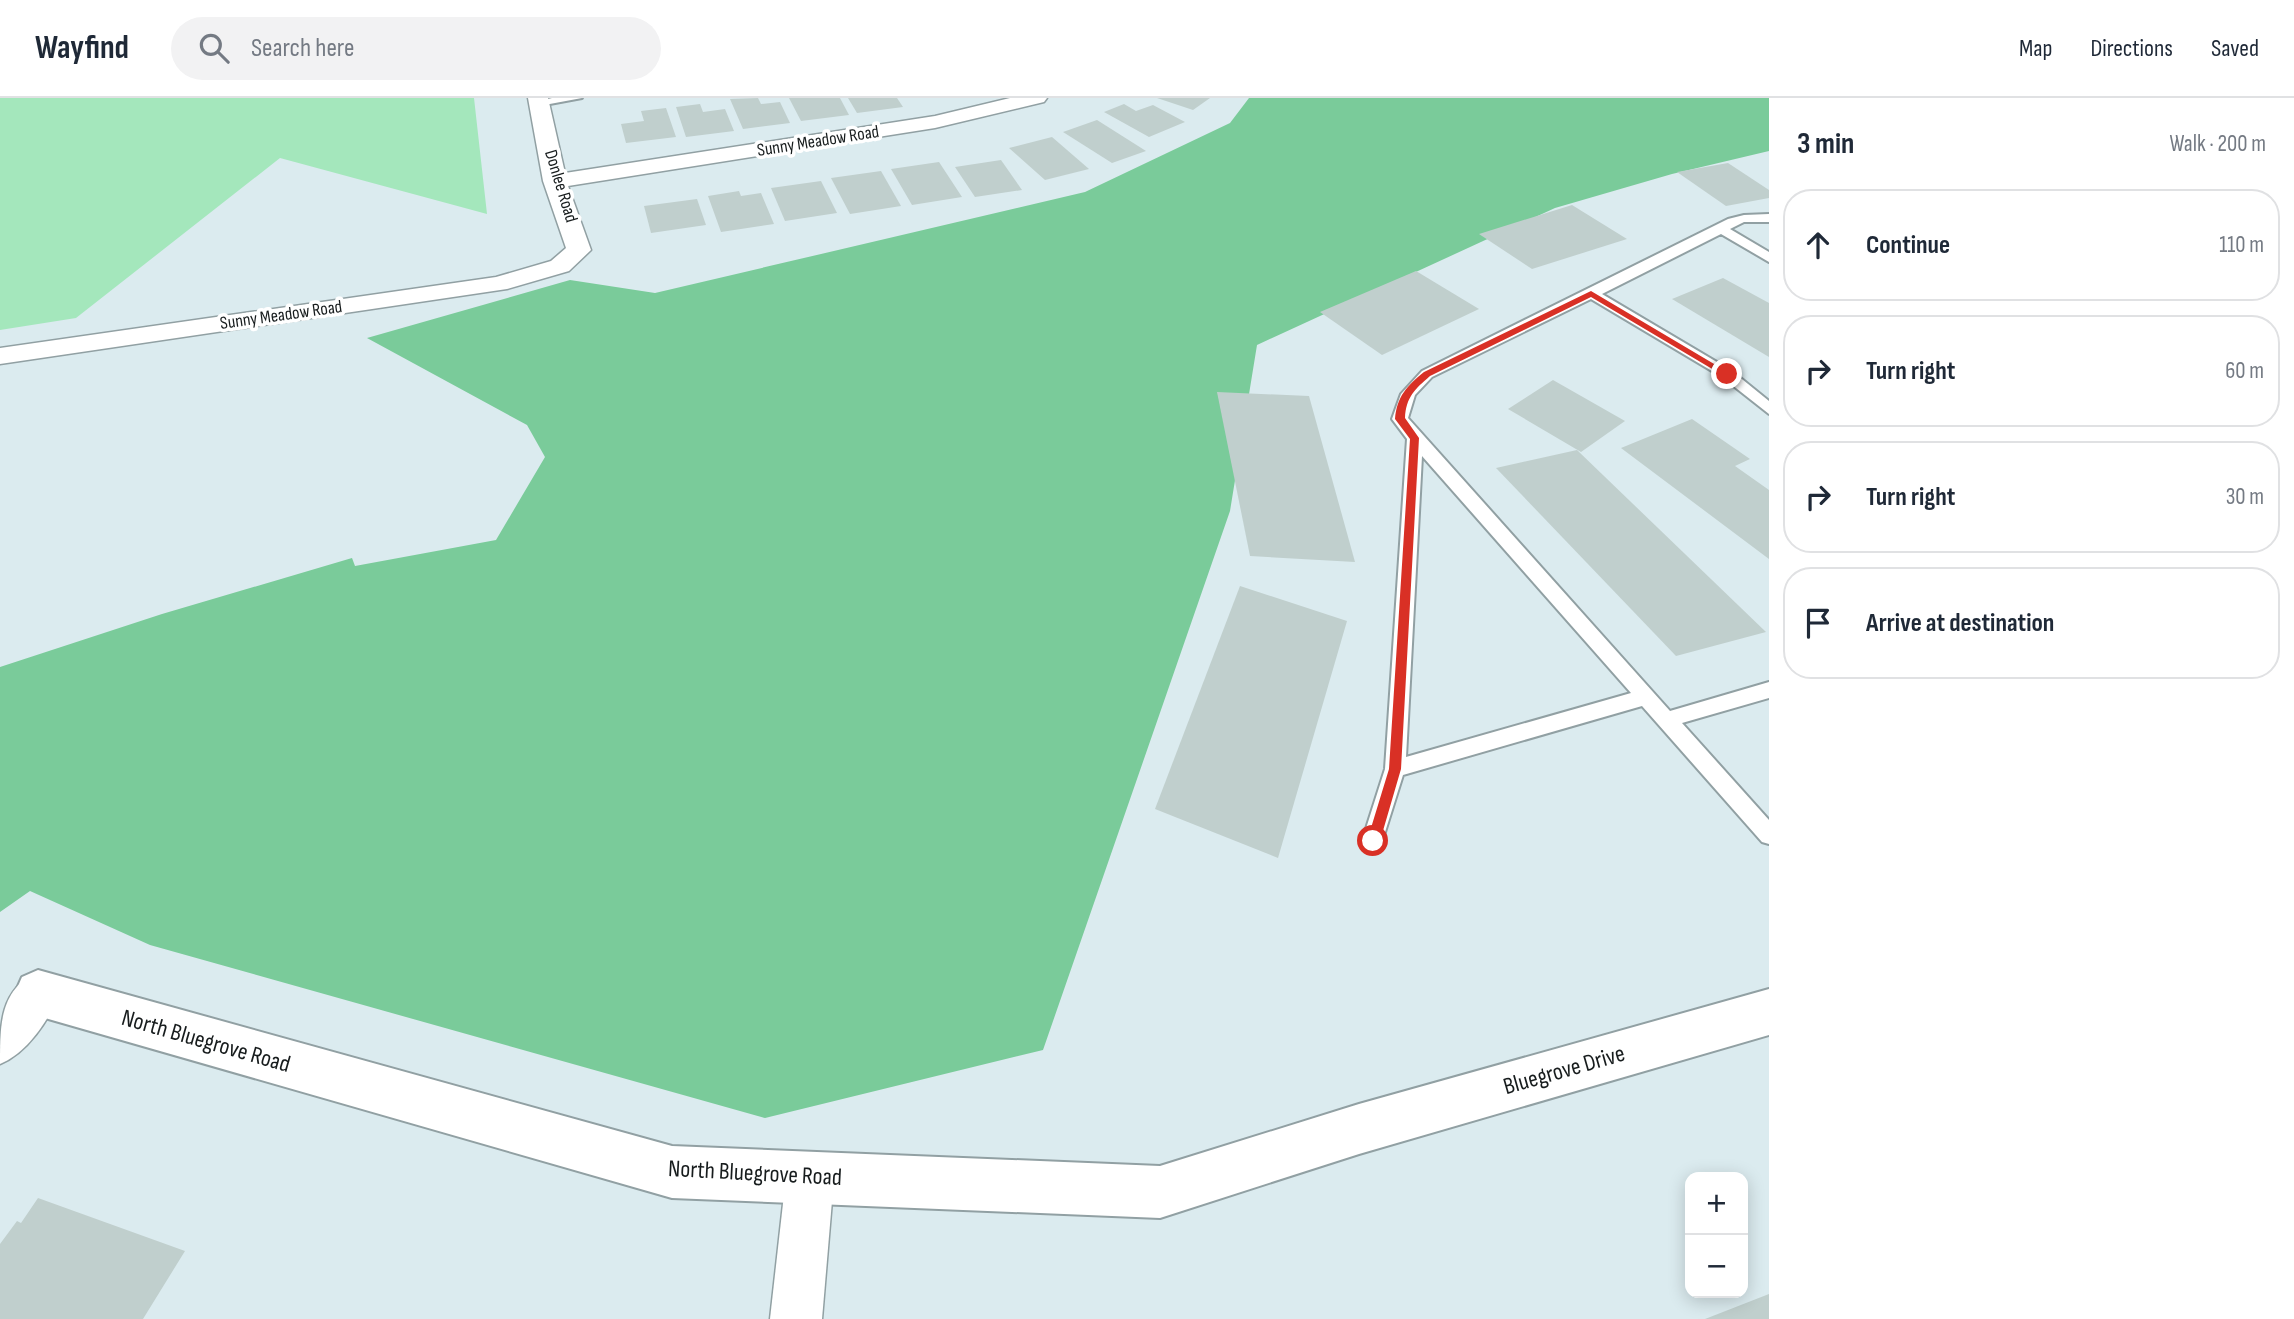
<!DOCTYPE html>
<html lang="en">
<head>
<meta charset="utf-8">
<style>
	:root { --surface:#fff; --page:#f2f2f3; --text:#1f2937; --muted:#747a83; --line:#e0e1e3 }
	body { margin:0; font-family:"Sofia Sans Condensed",sans-serif; background:var(--page); color:var(--text) }
	.controls { position:absolute; right:21px; bottom:21px; display:grid; overflow:hidden; border-radius:14px; box-shadow:0 4px 18px #0003 }
	.controls button { width:63px; height:63px; display:grid; place-items:center; padding:0; border:0; border-bottom:2px solid var(--line); background:var(--surface); color:var(--text); font:35px sans-serif }
	.stop { position:absolute; width:21px; height:21px; margin:-16px; border:5px solid #d93025; border-radius:50%; background:#fff }
	.stop.end { background:#d93025; border-color:#fff; box-shadow:0 2px 7px #0008 }
	.list { margin:0; padding:0; list-style:none }
	h2 { display:flex; justify-content:space-between; align-items:center; height:91px; margin:0; padding:0 28px; font-size:30px }
	h2 small { font-size:23px; font-weight:400; color:var(--muted) }
	.list li { display:grid; grid-template-columns:46px 1fr auto; gap:21px; align-items:center; box-sizing:border-box; height:112px; margin:0 14px 14px; padding:0 14px; border:2px solid var(--line); border-radius:28px }
	.list b { display:block; font-size:26px; white-space:nowrap }
	.list em { font-size:23px; font-style:normal; color:var(--muted) }
	.icon { flex:none; width:38px; height:38px; fill:none; stroke:currentColor; stroke-width:2; stroke-linecap:round; stroke-linejoin:round }
	.map { position:relative; flex:none; width:1769px; height:1221px; overflow:hidden }
	header { display:flex; align-items:center; gap:42px; box-sizing:border-box; height:98px; padding:0 35px; background:var(--surface); border-bottom:2px solid var(--line) }
	header strong { font-size:33px }
	nav { display:flex; gap:38px; margin-inline-start:auto; font-size:24px }
	.search { width:490px; height:63px; background:var(--page); display:flex; align-items:center; gap:18px; box-sizing:border-box; padding:0 24px; border-radius:38px; color:var(--muted); font-size:26px }
	main { display:flex }
	aside { flex:1; background:var(--surface) }
	.map>svg:first-child { display:block }
	.green { fill:#a4e7bc }
	.forest { fill:#7acb9a }
	.building { fill:#c0cfcd }
	.lines { fill:none; stroke-linecap:round; stroke-linejoin:round }
	.service-casing { stroke:#91a0a3; stroke-width:4 }
	.minor-casing { stroke:#91a0a3; stroke-width:3 }
	.tertiary-casing { stroke:#91a0a3; stroke-width:4 }
	.service { fill:#fff; fill-rule:evenodd }
	.minor { fill:#fff; fill-rule:evenodd }
	.tertiary { fill:#fff; fill-rule:evenodd }
	.route { fill:#d93025 }
	.labels { text-anchor:middle; dominant-baseline:central; stroke-width:7; stroke-linejoin:round; paint-order:stroke }
	.far-street-label { font-size:18px; fill:#171c1d; stroke:#fff }
	.near-street-label { font-size:24px; fill:#171c1d; stroke:#fff }
</style>
</head>
<body>
<header>
<strong>Wayfind</strong>
<div class="search"><svg class="icon" aria-label="search" viewBox="0 0 24 24"><circle cx="10" cy="10" r="6"/><path d="M15 15l6 6"/></svg>Search here</div>
<nav><a>Map</a><a>Directions</a><a>Saved</a></nav>
</header>
<main>
<div class="map">
<svg width="1769" height="1221" viewBox="0 0 1769 1221">
	<rect width="100%" height="100%" fill="#dbebef"/>
	<polygon class="green" points="0,0 474,0 487,116 280,60 76,220 0,232"/>
	<polygon class="forest" points="1249,0 1769,0 1769,53 1672,76 1555,110 1257,247 1230,413 1043,952 765,1020 150,847 30,793 0,814 0,569 162,516 352,460 355,468 496,442 545,359 527,327 367,240 570,182 655,195 1085,94 1230,25"/>
	<g class="building">
		<polygon points="758,0 761,6 780,4 790,25 743,31 730,1"/>
		<polygon points="789,0 840,0 849,17 801,23"/>
		<polygon points="848,0 897,0 903,9 857,15"/>
		<polygon points="1157,0 1210,0 1193,12"/>
		<polygon points="700,6 703,14 725,11 734,33 686,39 676,9"/>
		<polygon points="1124,6 1136,13 1153,7 1185,24 1149,39 1104,14"/>
		<polygon points="666,10 676,39 626,45 621,26 644,23 641,13"/>
		<polygon points="1097,22 1146,53 1112,65 1063,34"/>
		<polygon points="1052,39 1089,71 1045,82 1009,50"/>
		<polygon points="1001,62 1022,92 975,99 955,69"/>
		<polygon points="939,64 962,99 912,107 891,71"/>
		<polygon points="1728,65 1769,92 1769,100 1726,108 1677,74"/>
		<polygon points="881,73 901,108 850,116 831,80"/>
		<polygon points="821,83 837,115 785,123 771,90"/>
		<polygon points="739,93 741,98 761,95 774,126 721,134 708,98"/>
		<polygon points="697,101 706,127 651,135 644,108"/>
		<polygon points="1572,107 1627,141 1532,171 1479,136"/>
		<polygon points="1416,173 1479,211 1382,257 1320,214"/>
		<polygon points="1723,180 1769,205 1769,259 1672,201"/>
		<polygon points="1553,282 1625,323 1581,354 1508,311"/>
		<polygon points="1217,294 1309,298 1355,464 1250,458"/>
		<polygon points="1692,321 1750,361 1735,368 1769,392 1769,461 1621,350"/>
		<polygon points="1577,352 1766,534 1676,558 1496,370"/>
		<polygon points="1240,488 1347,523 1278,760 1155,711"/>
		<polygon points="38,1100 185,1153 143,1221 0,1221 0,1146 17,1123 21,1125"/>
		<polygon points="1769,1196 1769,1221 1705,1221"/>
	</g>
	<g class="lines">
		<g class="service-casing">
			<g id="service">
				<polygon points="552,0 582,0 539,8 533,5"/>
				<path d="M1769 116V124H1744L1730 131 1769 154V164L1721 136 1602 196 1732 273 1769 303V316L1722 279 1591 201 1432 279 1415 297 1408 320 1670 613 1769 584V600L1682 625 1769 722V746L1762 744 1642 608 1403 677 1380 750 1373 752 1366 750 1362 743 1385 671 1407 341 1392 321 1401 296 1422 273 1728 121 1744 117ZM1422 358 1631 595 1406 659Z"/>
			</g>
		</g>
		<g class="minor-casing">
			<g id="minor">
				<polygon points="528,0 548,0 565,75 935,18 1010,0 1047,0 1044,4 935,30 568,88 591,152 569,173 507,191 0,266 0,250 496,179 551,163 566,150 543,83"/>
				<path d="M38 873 54 880 60 895C49 922 27 955 0 966 0 925 0 892 38 873Z"/>
				<polygon points="810,1055 827,1062 834,1079 822,1221 770,1221 786,1079 793,1062"/>
			</g>
		</g>
		<g class="tertiary-casing">
			<polygon id="tertiary" points="38,872 672,1048 1160,1068 1359,1006 1769,891 1769,937 1359,1056 1160,1120 672,1100 38,918 22,911 15,895 22,879"/>
		</g>
		<use href="#service" class="service"/>
		<use href="#minor" class="minor"/>
		<use href="#tertiary" class="tertiary"/>
	</g>
	<path class="route" d="M1591 193 1731 276 1724 278 1591 199 1430 278C1415 291 1406 299 1405 320L1419 340 1401 671 1380 743 1373 748 1369 747 1367 743 1389 671 1410 341 1395 321C1397 298 1407 288 1424 274Z"/>
	<g class="labels">
		<g class="far-street-label">
			<text transform="translate(818 43) rotate(-9)">Sunny Meadow Road</text>
			<text transform="translate(561 88) rotate(73)">Donlee Road</text>
			<text transform="translate(281 217) rotate(-8)">Sunny Meadow Road</text>
		</g>
		<g class="near-street-label">
			<text transform="translate(206 943) rotate(16)">North Bluegrove Road</text>
			<text transform="translate(1564 972) rotate(-16)">Bluegrove Drive</text>
			<text transform="translate(755 1075) rotate(3)">North Bluegrove Road</text>
		</g>
	</g>
</svg>
<div class="controls">
<button>+</button>
<button>−</button>
</div>
<div class="stop" style="left:1373px;top:743px"></div>
<div class="stop end" style="left:1727px;top:276px"></div>
</div>
<aside>
<h2>3 min<small>Walk · 200 m</small></h2>
<ul class="list">
<li><svg class="icon" aria-label="ahead" viewBox="0 0 24 24"><path d="M12 20V5M6 11l6-6 6 6"/></svg><div><b>Continue</b></div><em>110 m</em></li>
<li><svg class="icon" aria-label="right" viewBox="0 0 24 24"><path d="M7 20v-9h11M14 6l5 5-5 5"/></svg><div><b>Turn right</b></div><em>60 m</em></li>
<li><svg class="icon" aria-label="right" viewBox="0 0 24 24"><path d="M7 20v-9h11M14 6l5 5-5 5"/></svg><div><b>Turn right</b></div><em>30 m</em></li>
<li><svg class="icon" aria-label="arrive" viewBox="0 0 24 24"><path d="M6 21V4h12l-3 4 3 4H6"/></svg><div><b>Arrive at destination</b></div></li>
</ul>
</aside>
</main>
</body>
</html>
